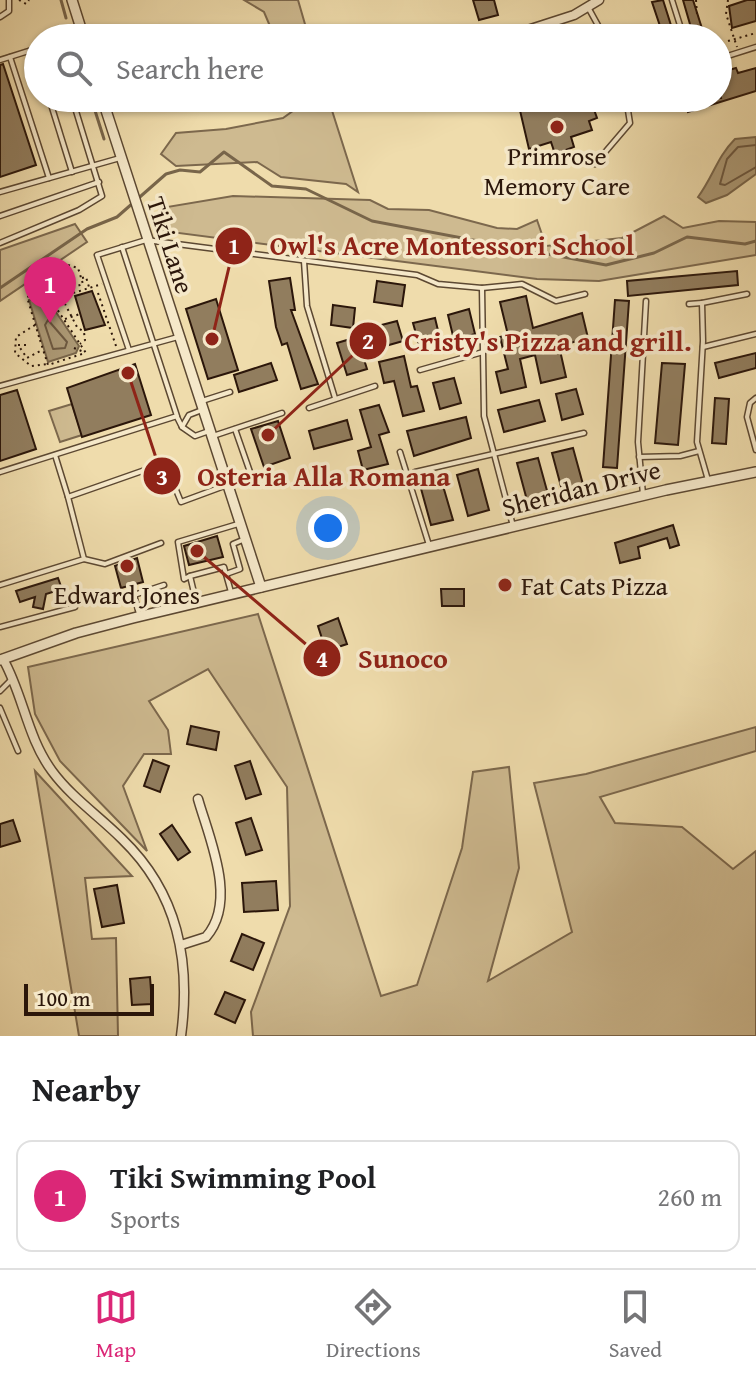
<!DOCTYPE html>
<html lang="en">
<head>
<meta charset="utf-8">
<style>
	:root { --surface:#fff; --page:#f2f2f2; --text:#202124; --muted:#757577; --line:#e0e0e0; --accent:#db2777 }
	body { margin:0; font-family:"Gentium Book Plus",serif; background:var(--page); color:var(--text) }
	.scale { position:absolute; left:24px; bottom:20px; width:130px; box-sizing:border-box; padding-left:8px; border:4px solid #2b160a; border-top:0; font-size:22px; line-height:28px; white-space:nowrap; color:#2b160a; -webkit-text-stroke:6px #f5e8c9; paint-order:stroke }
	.you { position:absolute; left:328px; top:528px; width:28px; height:28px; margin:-20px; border:6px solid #fff; border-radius:50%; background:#1a73e8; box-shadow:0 0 0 12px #1a73e833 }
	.badge { display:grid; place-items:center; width:52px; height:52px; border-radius:50%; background:var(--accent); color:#fff; font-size:26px; font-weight:700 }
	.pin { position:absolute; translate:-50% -66px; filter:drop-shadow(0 2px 4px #0008) }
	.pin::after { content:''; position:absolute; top:42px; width:28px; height:24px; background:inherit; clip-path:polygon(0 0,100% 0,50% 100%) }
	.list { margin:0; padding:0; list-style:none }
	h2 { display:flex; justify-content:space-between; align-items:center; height:104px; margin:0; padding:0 32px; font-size:34px }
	h2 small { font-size:26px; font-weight:400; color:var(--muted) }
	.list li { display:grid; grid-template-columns:52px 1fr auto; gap:24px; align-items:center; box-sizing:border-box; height:112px; margin:0 16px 16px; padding:0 16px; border:2px solid var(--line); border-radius:16px }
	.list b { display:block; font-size:30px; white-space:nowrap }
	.list p { margin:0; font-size:26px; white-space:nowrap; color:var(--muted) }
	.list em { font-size:26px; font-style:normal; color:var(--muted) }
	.icon { flex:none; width:44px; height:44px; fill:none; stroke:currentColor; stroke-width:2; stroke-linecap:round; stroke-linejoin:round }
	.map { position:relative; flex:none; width:756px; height:1036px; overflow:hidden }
	.search { position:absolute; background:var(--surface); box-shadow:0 2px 6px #0004; left:24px; right:24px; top:24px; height:88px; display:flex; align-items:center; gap:20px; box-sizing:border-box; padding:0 28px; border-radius:44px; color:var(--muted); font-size:30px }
	.sheet { height:232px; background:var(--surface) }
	nav { display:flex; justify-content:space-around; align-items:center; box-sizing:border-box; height:112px; border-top:2px solid var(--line); background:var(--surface); font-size:22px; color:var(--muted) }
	nav a { display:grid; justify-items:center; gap:4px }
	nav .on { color:var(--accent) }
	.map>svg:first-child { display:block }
	.green { fill:#ceba90; stroke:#7c684d; stroke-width:2 }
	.water { fill:#ac9975; stroke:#78654a; stroke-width:2 }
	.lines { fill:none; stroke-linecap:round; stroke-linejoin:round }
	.shore { stroke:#6c5840; stroke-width:2 }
	.stream { stroke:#78654a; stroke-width:3 }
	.building { fill:#917d5e; stroke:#2b160a; stroke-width:2 }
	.service-casing { stroke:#5c4832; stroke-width:7 }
	.minor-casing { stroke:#5c4832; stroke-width:11 }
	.tertiary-casing { stroke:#5c4832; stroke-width:12 }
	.path { stroke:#2b160a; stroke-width:2; stroke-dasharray:2 4; stroke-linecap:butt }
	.service { stroke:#f5e8c9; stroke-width:4 }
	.minor { stroke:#f5e8c9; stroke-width:8 }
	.tertiary { stroke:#f5e8c9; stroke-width:9 }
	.poi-dot { fill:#8f2418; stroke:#f5e8c9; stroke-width:3 }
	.labels { text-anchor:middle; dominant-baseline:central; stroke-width:7; stroke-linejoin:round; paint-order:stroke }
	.poi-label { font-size:26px; fill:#2b160a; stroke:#f5e8c9 }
	.street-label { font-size:26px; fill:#2b160a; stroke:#f5e8c9 }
	.leader { fill:none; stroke:#8f2418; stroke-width:3 }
	.callout-dot { fill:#8f2418; stroke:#f5e8c9; stroke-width:3 }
	.mark-label { font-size:24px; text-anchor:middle; font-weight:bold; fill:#fff }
	.callout-label { font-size:28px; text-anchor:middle; font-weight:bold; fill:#8f2418; stroke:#f5e8c9; stroke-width:7; stroke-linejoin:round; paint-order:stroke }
</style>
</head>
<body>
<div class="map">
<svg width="756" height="1036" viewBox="0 0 756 1036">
	<rect width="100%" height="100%" fill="#efdcac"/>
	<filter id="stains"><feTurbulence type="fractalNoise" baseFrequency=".0025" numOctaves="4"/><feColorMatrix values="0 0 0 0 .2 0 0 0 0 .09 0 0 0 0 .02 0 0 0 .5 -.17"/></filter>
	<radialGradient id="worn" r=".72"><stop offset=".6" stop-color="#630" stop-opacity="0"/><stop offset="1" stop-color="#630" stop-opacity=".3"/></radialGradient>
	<g class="green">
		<polygon points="244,0 298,0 309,38 275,38 264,12"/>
		<polygon points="302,98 328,98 358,192 346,184 281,177 257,162 176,166 161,154 176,133 226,129 283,118 304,103"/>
		<polygon points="233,196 370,200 388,209 429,210 497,228 517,229 537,220 546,246 622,238 664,216 683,228 719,221 756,222 756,255 599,281 537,279 163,231 167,207"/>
		<polygon points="75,224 87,242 0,301 0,250"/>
		<polygon points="72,404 82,435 60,442 49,411"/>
		<polygon points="258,614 381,996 417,985 462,848 473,772 509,767 519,868 488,981 572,932 534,783 586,774 756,727 756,751 600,797 615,823 682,827 733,869 756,851 756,1036 253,1036 251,1012 290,906 287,787 208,669 149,701 168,730 171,754 144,754 123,786 147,851 60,761 35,714 28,667"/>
		<polygon points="35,771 132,876 85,878 92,939 116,938 118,1036 79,1036"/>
	</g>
	<g class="water">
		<path d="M756 137V174L727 195 706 203 698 197C713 177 717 157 735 139Z"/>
		<polygon points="45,296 79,346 76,353 48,362 29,300"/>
	</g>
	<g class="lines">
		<g class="shore">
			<polyline points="756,145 738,147 727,159 720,184 725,185 756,167"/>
			<polygon points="48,320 67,342 65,348 53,349 45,325"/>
		</g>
		<g class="stream">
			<polyline points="61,0 66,18"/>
			<polyline points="91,98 104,139"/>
			<polyline points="0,288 87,229 117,217 166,174 180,170 200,172 224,152 272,186 306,189 372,221 606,265 654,253 687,237 745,244 756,241"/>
		</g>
	</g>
	<g class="building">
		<polygon points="473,0 494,0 498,15 479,20"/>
		<polygon points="663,0 675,38 664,38 652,2"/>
		<polygon points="683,0 693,0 705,38 694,38"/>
		<polygon points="747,0 756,0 756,21 732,28 729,6"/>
		<polygon points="3,64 36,165 0,177 0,65"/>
		<polygon points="736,68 738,73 756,68 756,91 688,112 684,98 721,98 718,79 724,78 722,72"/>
		<polygon points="529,98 578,98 581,108 592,104 597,118 589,121 592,130 571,137 574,147 555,154 551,142 529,149 518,102"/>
		<polygon points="737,271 738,285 628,296 627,281"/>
		<polygon points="290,278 295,310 291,310 318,384 301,389 287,343 282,345 276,327 269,281"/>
		<polygon points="377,281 405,285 402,306 374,302"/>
		<polygon points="92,291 105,325 85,330 75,296"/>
		<polygon points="526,296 533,328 582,313 588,338 559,346 566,377 541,383 535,355 520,359 526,387 501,393 496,372 508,369 500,337 508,335 500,302"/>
		<polygon points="216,299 238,370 208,379 186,309"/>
		<polygon points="615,300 629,301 617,468 603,467"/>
		<polygon points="333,305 355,308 353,328 331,325"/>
		<polygon points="469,309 475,334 454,340 448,315"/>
		<polygon points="435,318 441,343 420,348 413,323"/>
		<polygon points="397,321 403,341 375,349 371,332 376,331 366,329"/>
		<polygon points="357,337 367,369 347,375 337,343"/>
		<polygon points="756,353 756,368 719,378 715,363"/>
		<polygon points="404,356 411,387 417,386 424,411 403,416 394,381 384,383 379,362"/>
		<polygon points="271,363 277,380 239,392 234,375"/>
		<polygon points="662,363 685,364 678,445 655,443"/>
		<polygon points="135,364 151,415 82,437 67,388"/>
		<polygon points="454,378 461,403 440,409 433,383"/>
		<polygon points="576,389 583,414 562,420 556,394"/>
		<polygon points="17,390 36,449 0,461 0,395"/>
		<polygon points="715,398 729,399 726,444 712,443"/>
		<polygon points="539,400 545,421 504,432 498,410"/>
		<polygon points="379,405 389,432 379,435 388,464 363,470 358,451 371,447 360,410"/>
		<polygon points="466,417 471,438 414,456 407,431"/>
		<polygon points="347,420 352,439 314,449 309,431"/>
		<polygon points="278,421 290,458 264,467 251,429"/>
		<polygon points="573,448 584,488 563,494 552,453"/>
		<polygon points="538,458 549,498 528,504 517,463"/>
		<polygon points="478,469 489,510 468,516 457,475"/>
		<polygon points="441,479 453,520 431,525 420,485"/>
		<polygon points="673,525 679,545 670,548 667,538 638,547 640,558 620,563 615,543"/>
		<polygon points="217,536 223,557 189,565 184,546"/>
		<polygon points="137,558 143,582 121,588 115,566"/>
		<polygon points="58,578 62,589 46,594 43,609 33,607 35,597 20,602 16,591"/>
		<polygon points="441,589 464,589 464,606 442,606"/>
		<polygon points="338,618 347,644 326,651 318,626"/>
		<polygon points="191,726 219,732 216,750 187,744"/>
		<polygon points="153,760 169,766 160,792 144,786"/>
		<polygon points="250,761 261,794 246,799 235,766"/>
		<polygon points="251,818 262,850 246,855 236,823"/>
		<polygon points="13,820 20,841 0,847 0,824"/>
		<polygon points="172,825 190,852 178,860 160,834"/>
		<polygon points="276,881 278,910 244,912 242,883"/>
		<polygon points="117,885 124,923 102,927 94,889"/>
		<polygon points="242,934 264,943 253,970 231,961"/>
		<polygon points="150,977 152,1004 132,1005 130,979"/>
		<polygon points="225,992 245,1000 235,1023 215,1014"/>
	</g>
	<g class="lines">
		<g class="service-casing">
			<g id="service">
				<polyline points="672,0 684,38"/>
				<polyline points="589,9 605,38"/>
				<polyline points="0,17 9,11 9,0"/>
				<polyline points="33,50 38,64"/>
				<polyline points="10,57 49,178"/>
				<polyline points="718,59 756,47"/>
				<polyline points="0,60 38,48"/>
				<polyline points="49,98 72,172"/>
				<polyline points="595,164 630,123 626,98"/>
				<polyline points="0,192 120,158"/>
				<polyline points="0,216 99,182"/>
				<polyline points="0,243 79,210 102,196 72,98"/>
				<polyline points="304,261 307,306 335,398"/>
				<polyline points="482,288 484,416 513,526"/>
				<polyline points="689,304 702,303"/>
				<polyline points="703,347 756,334"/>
				<polyline points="129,350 97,255 146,240 417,275 438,284 482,288 522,284 556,301 585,294"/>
				<polyline points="420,370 483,352"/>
				<polyline points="0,386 178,337"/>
				<polyline points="756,398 750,403 747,417 756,450"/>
				<polyline points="202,401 230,392"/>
				<polyline points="309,408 375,386"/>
				<polyline points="177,417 182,427 195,436 209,431"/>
				<polyline points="182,427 189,415 202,410"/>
				<polyline points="235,429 250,472"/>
				<polyline points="213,436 282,413"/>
				<polyline points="400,452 429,545"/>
				<polyline points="55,455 68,497"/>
				<polyline points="639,457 680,456 699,451"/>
				<polyline points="0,472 177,416 122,247"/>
				<polyline points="415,472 584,433"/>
				<polyline points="708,480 697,442 703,341 702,303 747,294"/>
				<polyline points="643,494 638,442 646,301"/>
				<polyline points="84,559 105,564 161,543"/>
				<polyline points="226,574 240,569 233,544 245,539"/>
				<polyline points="190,576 184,579 178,542 238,524"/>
				<polyline points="0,585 84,559 68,497 165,463 181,502 227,485"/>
				<polyline points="134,595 164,585"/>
				<polyline points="103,601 134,595 139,614"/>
				<polyline points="196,601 190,576 224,567 231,592"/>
				<polyline points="0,627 75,607"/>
				<polyline points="0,691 11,680"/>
				<polyline points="0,708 18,751"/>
			</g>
		</g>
		<g class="minor-casing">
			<g id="minor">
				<polyline points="503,38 574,15 599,0"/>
				<path d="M3 659C23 694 27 737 52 771 71 797 99 816 122 839 178 893 191 961 181 1036"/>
				<path d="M181 945 206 937C238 901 209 838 198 799"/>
			</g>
		</g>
		<g class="tertiary-casing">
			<g id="tertiary">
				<polyline points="72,0 84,38"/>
				<polyline points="102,98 261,587"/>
				<polyline points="0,660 76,633 133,618 666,490 756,472"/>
			</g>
		</g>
		<g class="path">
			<polyline points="19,0 26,4 29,0"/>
			<polyline points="696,0 697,14"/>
			<polyline points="728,0 726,14 737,47"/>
			<polyline points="728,41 756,33"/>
			<polygon points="68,265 78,268 83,284 48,296"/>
			<polyline points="82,278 86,277 89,287"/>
			<polyline points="98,293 116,346"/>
			<polyline points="49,296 64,302 77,327 84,332 85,340 80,344"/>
			<polyline points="65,301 70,294 102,284"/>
			<polyline points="65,319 80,314"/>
			<polyline points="35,325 16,337 15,353 31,366 47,364"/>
			<polyline points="39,337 27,297 45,291 86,353"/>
			<polyline points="40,340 48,365 85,353"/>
			<polyline points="26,345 18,345 27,358 42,350"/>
			<polyline points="74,348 84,352"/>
		</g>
		<use href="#service" class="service"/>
		<use href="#minor" class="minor"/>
		<use href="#tertiary" class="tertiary"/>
	</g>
	<g class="poi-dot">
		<circle cx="557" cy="127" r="8"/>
		<circle cx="127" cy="566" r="8"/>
		<circle cx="505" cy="585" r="8"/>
	</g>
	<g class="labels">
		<g class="poi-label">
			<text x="557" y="155">Primrose<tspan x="557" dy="30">Memory Care</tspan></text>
			<text x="521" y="585" text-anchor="start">Fat Cats Pizza</text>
			<text x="127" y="594">Edward Jones</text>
		</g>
		<g class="street-label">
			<text transform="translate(171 245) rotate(72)">Tiki Lane</text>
			<text transform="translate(581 488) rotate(-14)">Sheridan Drive</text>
		</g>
	</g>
	<path class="leader" d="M212 339L234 246M268 435L368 341M128 373L162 476M197 551L322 658"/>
	<g class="callout-dot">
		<circle cx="212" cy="339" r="8"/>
		<circle cx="268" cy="435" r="8"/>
		<circle cx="128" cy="373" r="8"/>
		<circle cx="197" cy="551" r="8"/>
		<circle cx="234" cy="246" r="20"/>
		<circle cx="368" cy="341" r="20"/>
		<circle cx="162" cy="476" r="20"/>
		<circle cx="322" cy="658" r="20"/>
	</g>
	<g class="mark-label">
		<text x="234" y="254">1</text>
		<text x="368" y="349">2</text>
		<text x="162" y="485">3</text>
		<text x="322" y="667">4</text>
	</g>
	<g class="callout-label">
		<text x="452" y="255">Owl's Acre Montessori School</text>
		<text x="548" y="351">Cristy's Pizza and grill.</text>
		<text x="324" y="486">Osteria Alla Romana</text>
		<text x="403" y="668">Sunoco</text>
	</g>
	<rect width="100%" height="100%" filter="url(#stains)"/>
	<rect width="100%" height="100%" fill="url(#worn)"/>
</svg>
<div class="scale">100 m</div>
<div class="you"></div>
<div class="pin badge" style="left:50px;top:323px">1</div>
<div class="search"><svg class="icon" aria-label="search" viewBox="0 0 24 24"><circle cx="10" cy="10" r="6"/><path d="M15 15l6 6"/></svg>Search here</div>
</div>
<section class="sheet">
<h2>Nearby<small></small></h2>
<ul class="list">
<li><span class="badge">1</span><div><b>Tiki Swimming Pool</b><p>Sports</p></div><em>260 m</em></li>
</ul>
</section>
<nav>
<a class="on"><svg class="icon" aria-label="map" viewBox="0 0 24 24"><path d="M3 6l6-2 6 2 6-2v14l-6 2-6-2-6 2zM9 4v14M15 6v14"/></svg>Map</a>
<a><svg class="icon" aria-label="directions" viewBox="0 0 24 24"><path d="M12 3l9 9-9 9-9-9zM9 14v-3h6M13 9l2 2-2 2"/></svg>Directions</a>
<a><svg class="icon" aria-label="saved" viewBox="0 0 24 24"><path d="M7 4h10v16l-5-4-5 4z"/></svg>Saved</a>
</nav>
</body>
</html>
